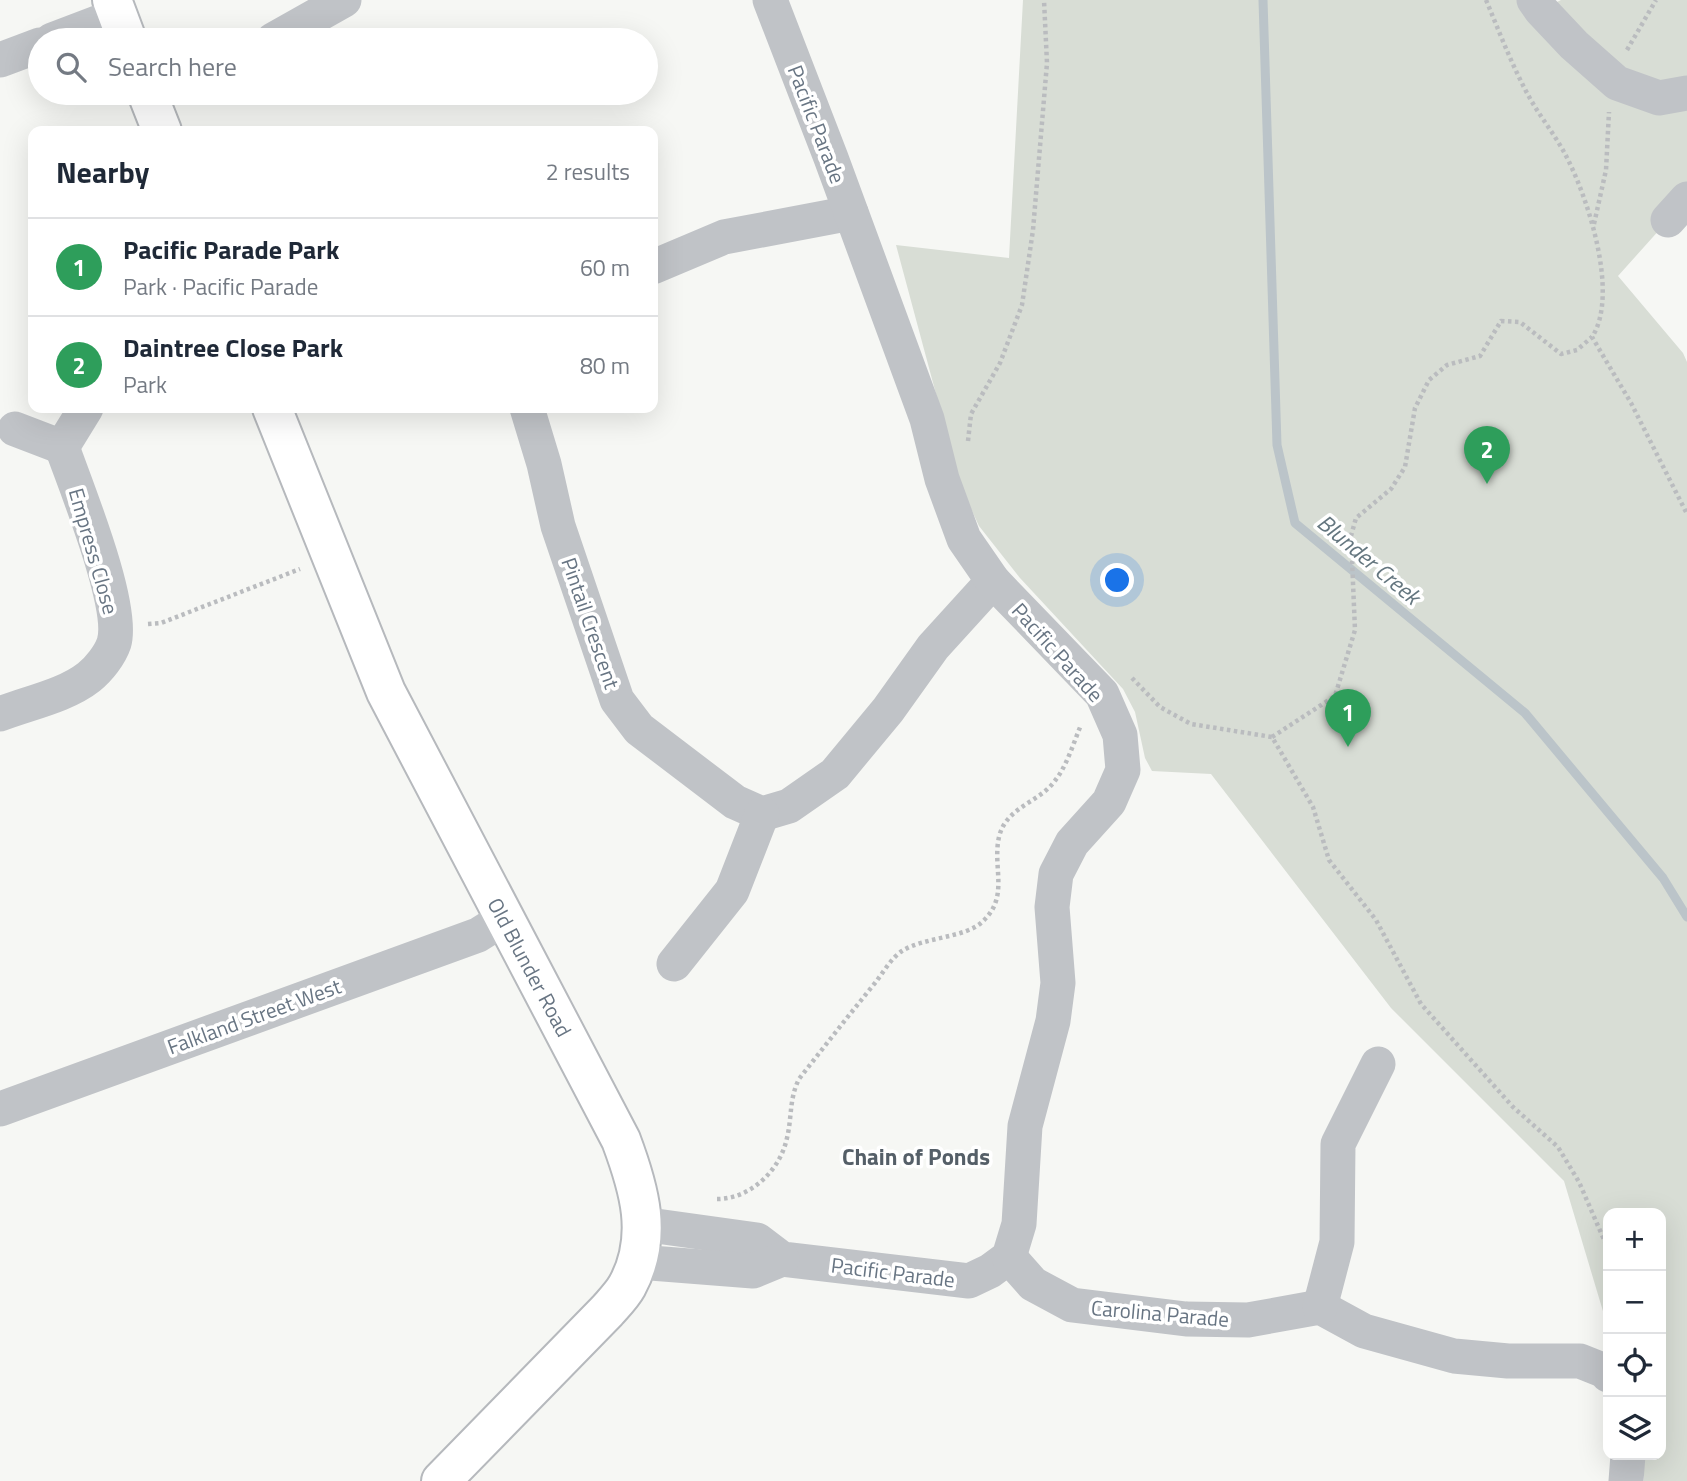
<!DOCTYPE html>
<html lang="en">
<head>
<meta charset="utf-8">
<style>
	:root { --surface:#fff; --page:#f6f6f7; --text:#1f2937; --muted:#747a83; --line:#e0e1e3; --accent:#db2777 }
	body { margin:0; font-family:"Titillium Web",sans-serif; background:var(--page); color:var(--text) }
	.controls { position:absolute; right:21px; bottom:21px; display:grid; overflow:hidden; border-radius:14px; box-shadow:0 7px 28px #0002 }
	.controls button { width:63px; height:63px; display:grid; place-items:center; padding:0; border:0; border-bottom:2px solid var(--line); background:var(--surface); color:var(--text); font:35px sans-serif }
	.you { position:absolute; left:1118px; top:581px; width:24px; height:24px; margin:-18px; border:5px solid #fff; border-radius:50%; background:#1a73e8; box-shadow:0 0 0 10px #1a73e833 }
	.badge { display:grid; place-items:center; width:46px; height:46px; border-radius:50%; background:var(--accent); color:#fff; font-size:23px; font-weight:700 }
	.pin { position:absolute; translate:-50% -58px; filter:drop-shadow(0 2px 4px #0008) }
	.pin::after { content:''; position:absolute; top:37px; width:24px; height:21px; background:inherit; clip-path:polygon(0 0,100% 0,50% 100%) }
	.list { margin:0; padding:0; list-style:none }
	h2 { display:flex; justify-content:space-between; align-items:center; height:91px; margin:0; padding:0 28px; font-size:30px }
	h2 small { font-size:23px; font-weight:400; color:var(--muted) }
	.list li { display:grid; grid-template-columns:46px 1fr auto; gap:21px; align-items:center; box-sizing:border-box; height:98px; padding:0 28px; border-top:2px solid var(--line) }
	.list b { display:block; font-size:26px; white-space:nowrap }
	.list p { margin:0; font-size:23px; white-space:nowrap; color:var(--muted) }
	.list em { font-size:23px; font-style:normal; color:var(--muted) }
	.icon { flex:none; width:38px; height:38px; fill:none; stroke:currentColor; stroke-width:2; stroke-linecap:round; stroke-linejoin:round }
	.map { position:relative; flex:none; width:1687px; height:1481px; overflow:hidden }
	.search { position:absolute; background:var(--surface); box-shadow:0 7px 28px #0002; left:28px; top:28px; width:630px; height:77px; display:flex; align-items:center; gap:18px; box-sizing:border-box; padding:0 24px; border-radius:38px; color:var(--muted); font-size:26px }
	.panel { position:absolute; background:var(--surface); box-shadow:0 7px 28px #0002; left:28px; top:126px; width:630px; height:287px; border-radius:14px }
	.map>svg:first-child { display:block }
	.green { fill:#d8ddd5 }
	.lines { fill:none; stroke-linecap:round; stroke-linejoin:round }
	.stream { stroke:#bbc4c9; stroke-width:9 }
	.major-casing { stroke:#b6b9bd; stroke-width:42 }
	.path { stroke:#babcbf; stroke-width:4.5; stroke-dasharray:3.5 3.5; stroke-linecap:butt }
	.minor { stroke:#c0c3c7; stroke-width:35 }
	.major { stroke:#fff; stroke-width:38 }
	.labels { text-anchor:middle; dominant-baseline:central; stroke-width:7; stroke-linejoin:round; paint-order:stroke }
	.street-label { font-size:21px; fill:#687583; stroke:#fff }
	.water-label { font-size:23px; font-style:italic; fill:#64767f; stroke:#fff }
	.neighbourhood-label { font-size:23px; font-weight:bold; fill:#555f68; stroke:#fff }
</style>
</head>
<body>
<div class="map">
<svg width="1687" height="1481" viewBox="0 0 1687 1481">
	<rect width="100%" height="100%" fill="#f6f7f4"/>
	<polygon class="green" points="1023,0 1534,0 1541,10 1561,0 1687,0 1687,199 1618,276 1683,353 1687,362 1687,1481 1644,1481 1644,1455 1661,1455 1661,1213 1608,1213 1608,1328 1564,1181 1391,1008 1211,774 1152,771 1145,758 1135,712 1123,689 1020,578 979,526 961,487 896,245 1009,258"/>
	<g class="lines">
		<polyline class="stream" points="1263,0 1277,445 1295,523 1525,713 1663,878 1687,917"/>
		<g class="major-casing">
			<g id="major">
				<polyline points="112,0 127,40"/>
				<polyline points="147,93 162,131"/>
				<path d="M272 408 386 692 621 1140C639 1188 654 1237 627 1286 622 1295 614 1303 607 1311L441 1481"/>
			</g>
		</g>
		<g class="path">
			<path d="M1486 0C1499 31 1511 63 1527 93 1538 114 1553 132 1564 152 1587 194 1620 294 1592 337L1631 403 1687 514"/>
			<polyline points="1627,50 1656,0"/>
			<polyline points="1594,224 1606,170 1609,112"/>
			<polyline points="968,441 971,414 1000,363 1022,305 1033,230 1047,63 1044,0"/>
			<polyline points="148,624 161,623 300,569"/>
			<polyline points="1132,678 1160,707 1191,724 1272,737 1313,807 1329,860 1376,920 1421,1004 1513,1107 1558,1147 1579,1182 1608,1249"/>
			<polyline points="1272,737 1335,696 1355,630 1351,536 1356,518 1391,489 1405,467 1415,408 1429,380 1447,365 1480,356 1501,321 1520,322 1561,354 1577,350 1592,337"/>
			<path d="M717 1199C750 1199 780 1171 787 1138 792 1118 789 1099 799 1079 824 1047 849 1015 875 983 883 973 891 958 902 951 924 937 965 938 982 922 1010 897 992 868 999 837 1006 807 1038 803 1054 782 1067 766 1073 744 1081 725"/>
		</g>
		<g class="minor">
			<polyline points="1534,0 1541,10 1574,45 1617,83 1659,98 1687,93"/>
			<polyline points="52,40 118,15"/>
			<polyline points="273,40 344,0"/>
			<polyline points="0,60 40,45"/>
			<polyline points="1668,220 1687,199"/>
			<polyline points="653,267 724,237 851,213"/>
			<polyline points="527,408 544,464 558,526 617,700 639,729 735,802 762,814 789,806 835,774 888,710 933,647 993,581"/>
			<polyline points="15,429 62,447 86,408"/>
			<path d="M0 714C28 703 65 696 89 677 99 669 110 655 114 643 125 606 76 487 62 447"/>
			<polyline points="674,964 732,891 762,814"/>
			<polyline points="0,1109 478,935 505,918"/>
			<polyline points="642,1224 757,1240 782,1259 969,1281 990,1271 1009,1257 1019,1224 1025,1126 1053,1021 1058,983 1052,907 1056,874 1072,843 1109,802 1123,770 1120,735 1102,694 993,581 964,539 942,479 927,419 831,158 770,0"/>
			<polyline points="1009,1257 1033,1284 1072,1305 1186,1319 1248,1320 1320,1307 1364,1331 1454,1356 1508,1361 1580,1361 1605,1371 1608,1375"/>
			<polyline points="638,1262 753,1271 782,1259"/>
			<polyline points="1320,1307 1337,1242 1338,1144 1378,1064"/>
			<polyline points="1626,1481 1628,1455"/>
		</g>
		<use href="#major" class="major"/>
	</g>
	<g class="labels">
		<g class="street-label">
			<text transform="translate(817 124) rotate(69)">Pacific Parade</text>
			<text transform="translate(94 551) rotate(74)">Empress Close</text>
			<text transform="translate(591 623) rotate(71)">Pintail Crescent</text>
			<text transform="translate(1058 652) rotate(48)">Pacific Parade</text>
			<text transform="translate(530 967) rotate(62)">Old Blunder Road</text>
			<text transform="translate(254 1016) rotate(-20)">Falkland Street West</text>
			<text transform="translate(893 1272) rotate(7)">Pacific Parade</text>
			<text transform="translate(1160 1313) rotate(5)">Carolina Parade</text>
		</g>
		<g class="water-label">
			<text transform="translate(1369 559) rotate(40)">Blunder Creek</text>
		</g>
		<g class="neighbourhood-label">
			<text x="916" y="1156">Chain of Ponds</text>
		</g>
	</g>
</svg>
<div class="controls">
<button>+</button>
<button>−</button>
<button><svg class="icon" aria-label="locate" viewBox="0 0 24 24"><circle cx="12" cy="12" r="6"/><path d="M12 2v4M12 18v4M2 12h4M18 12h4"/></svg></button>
<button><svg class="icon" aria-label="layers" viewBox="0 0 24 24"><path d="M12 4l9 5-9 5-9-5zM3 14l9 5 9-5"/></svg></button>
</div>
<div class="you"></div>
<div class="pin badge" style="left:1348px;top:747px;background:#2e9e5b">1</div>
<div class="pin badge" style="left:1487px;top:484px;background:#2e9e5b">2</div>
<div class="search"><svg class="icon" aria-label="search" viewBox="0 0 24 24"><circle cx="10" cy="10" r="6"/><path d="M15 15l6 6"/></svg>Search here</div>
<section class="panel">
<h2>Nearby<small>2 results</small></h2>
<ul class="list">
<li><span class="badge" style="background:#2e9e5b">1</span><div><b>Pacific Parade Park</b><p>Park · Pacific Parade</p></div><em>60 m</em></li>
<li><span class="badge" style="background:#2e9e5b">2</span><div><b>Daintree Close Park</b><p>Park</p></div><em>80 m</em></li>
</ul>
</section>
</div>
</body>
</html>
